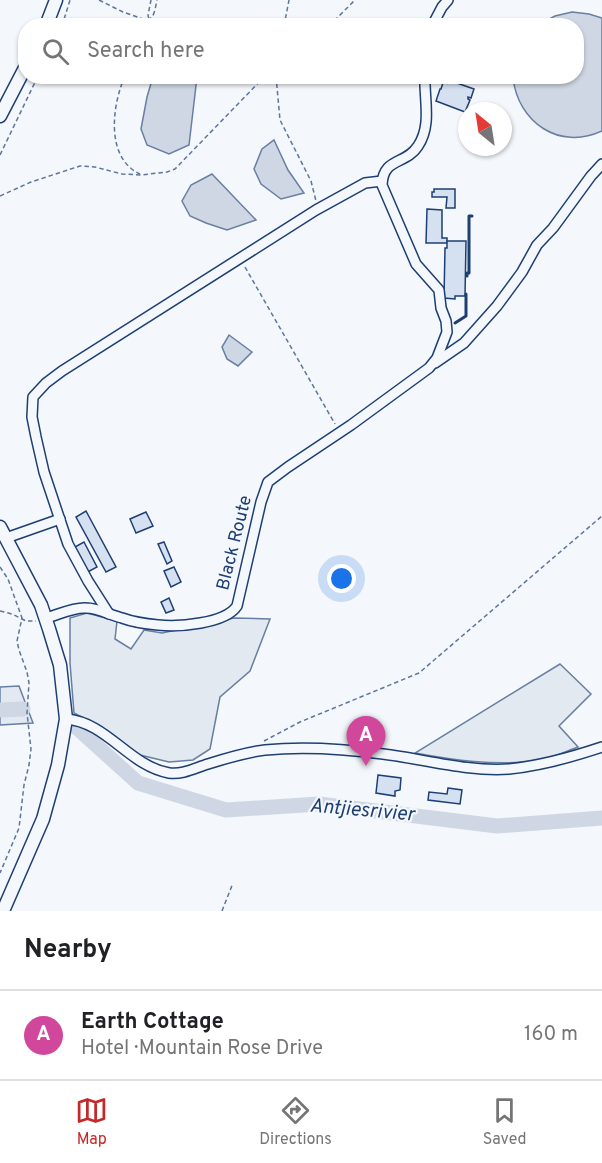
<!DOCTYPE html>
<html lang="en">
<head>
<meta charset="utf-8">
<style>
	:root { --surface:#fff; --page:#f6f6f6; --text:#202124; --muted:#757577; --line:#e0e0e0; --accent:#c62828 }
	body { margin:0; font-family:Overpass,sans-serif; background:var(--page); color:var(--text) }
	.compass { position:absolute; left:458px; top:102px; width:54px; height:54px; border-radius:50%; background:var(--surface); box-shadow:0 2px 4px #0004; rotate:330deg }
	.you { position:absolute; left:342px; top:579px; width:21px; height:21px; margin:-15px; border:4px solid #fff; border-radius:50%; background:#1a73e8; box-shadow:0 0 0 9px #1a73e833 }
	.badge { display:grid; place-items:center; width:39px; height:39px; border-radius:50%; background:var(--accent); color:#fff; font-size:20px; font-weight:700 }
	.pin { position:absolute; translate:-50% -50px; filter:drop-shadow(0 2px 3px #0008) }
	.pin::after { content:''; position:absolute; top:32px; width:21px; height:18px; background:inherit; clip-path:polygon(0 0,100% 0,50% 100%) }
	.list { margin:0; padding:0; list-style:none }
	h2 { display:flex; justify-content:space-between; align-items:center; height:78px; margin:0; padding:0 24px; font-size:26px }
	h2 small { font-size:20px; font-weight:400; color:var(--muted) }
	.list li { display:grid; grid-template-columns:39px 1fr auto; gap:18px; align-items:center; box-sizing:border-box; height:90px; padding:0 24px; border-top:2px solid var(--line) }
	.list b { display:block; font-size:22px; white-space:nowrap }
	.list p { margin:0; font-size:20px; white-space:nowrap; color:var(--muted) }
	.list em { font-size:20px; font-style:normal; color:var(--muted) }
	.icon { flex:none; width:33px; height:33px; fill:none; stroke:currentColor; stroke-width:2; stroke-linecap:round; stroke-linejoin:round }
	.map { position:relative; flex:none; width:602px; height:911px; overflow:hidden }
	.search { position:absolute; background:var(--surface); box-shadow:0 2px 4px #0004; left:18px; right:18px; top:18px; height:66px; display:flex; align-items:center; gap:15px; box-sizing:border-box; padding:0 21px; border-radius:24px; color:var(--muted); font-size:22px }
	.sheet { height:168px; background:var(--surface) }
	nav { display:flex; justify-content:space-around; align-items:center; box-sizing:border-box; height:84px; border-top:2px solid var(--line); background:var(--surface); font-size:16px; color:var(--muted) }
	nav a { display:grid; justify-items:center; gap:3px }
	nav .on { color:var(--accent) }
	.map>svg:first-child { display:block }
	.green { fill:#e3e9f0; stroke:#687fa3; stroke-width:1.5 }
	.water { fill:#cfd7e4; stroke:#687fa3; stroke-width:1.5 }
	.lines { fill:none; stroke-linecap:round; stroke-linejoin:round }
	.river { stroke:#cfd7e4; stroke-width:15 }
	.building { fill:#d5e0f0; stroke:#1d3f73; stroke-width:1.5 }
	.minor-casing { stroke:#1d3f73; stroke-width:12 }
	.major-casing { stroke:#1d3f73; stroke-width:15 }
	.path { stroke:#5e769c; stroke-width:1.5; stroke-dasharray:4.5 3; stroke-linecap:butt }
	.minor { stroke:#f4f7fb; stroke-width:9 }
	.major { stroke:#f4f7fb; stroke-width:12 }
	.wall { stroke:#1d3f73; stroke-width:3 }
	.labels { text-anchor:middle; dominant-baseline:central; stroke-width:4.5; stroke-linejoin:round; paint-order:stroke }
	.street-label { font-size:18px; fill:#1d3f73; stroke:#f4f7fb }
	.water-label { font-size:20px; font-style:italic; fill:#1d3f73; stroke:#f4f7fb }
</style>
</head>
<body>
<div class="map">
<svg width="602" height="911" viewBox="0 0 602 911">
	<rect width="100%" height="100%" fill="#f4f7fb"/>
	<g class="green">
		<polygon points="87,613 117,621 115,639 131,649 144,630 162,633 234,618 270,619 250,671 220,697 210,749 193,760 169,762 140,755 109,732 74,713 70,663 70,618"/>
		<path d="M560 664 591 694 559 726 578 747C564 752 548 760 533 761 495 766 453 760 415 753Z"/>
		<polygon points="19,686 33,723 0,725 0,687"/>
	</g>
	<g class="water">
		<path d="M572 12 589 14 602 18V131C559 151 518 122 513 78L576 76V26L538 25 555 16Z"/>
		<polygon points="156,76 197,77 189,145 169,154 147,145 141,129 147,97 152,80"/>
		<polygon points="274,140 288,170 304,193 281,199 261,184 254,169 262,149"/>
		<polygon points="212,174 256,220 227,230 206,223 190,216 182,201 191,185"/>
		<polygon points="229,335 252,352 238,366 227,359 222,347"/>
	</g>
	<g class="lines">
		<g class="river">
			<polyline points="0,710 23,709"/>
			<polyline points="76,727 138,783 226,810 319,804 497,826 602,818"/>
		</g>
	</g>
	<g class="building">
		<polygon points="445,76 456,76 454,82 474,89 471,98 468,97 468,99 470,100 465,112 436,101 440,89 441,89"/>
		<polygon points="434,189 455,189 455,208 446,208 447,197 432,197 432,192 434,192"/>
		<polygon points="427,209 442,210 442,238 447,238 447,243 426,243"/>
		<polygon points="447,241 466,241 465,296 455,296 455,299 444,298 445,248 447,248"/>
		<polygon points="86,511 116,567 106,572 76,517"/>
		<polygon points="146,512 153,526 136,533 130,519"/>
		<polygon points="84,542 97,567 86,573 73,548"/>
		<polygon points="164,542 172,561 167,564 158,544"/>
		<polygon points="174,567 181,582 171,587 164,571"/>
		<polygon points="169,598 174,610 166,613 161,602"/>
		<polygon points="378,775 401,778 400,790 395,791 395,796 376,793"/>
		<polygon points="448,788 462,790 460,804 428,800 429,792 447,794"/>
	</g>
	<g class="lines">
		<g class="minor-casing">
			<g id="minor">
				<polyline points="432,26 442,7 448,0"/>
				<polyline points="435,363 464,343 497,306 522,272 537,245 553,228 591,176 602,164"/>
				<polyline points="6,538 60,519"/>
				<polyline points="109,614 88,581 68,544 44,472 36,437 32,417 33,397 46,383 62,371 316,210 365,183 382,181"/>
				<path d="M46 618C58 615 73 607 86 608 98 608 110 615 122 618 133 622 146 624 158 625 178 627 225 624 237 606L261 502 268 482 288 467 351 425 429 368 437 358 447 332 446 321 441 308 439 290 416 264 382 185C383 157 406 165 418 146 432 125 424 100 425 76"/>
				<path d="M66 719C107 722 129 766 169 773 182 775 195 768 208 764 227 758 246 752 265 750 304 746 345 749 383 754 424 759 468 772 509 769 541 766 572 757 602 747"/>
			</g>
		</g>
		<g class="major-casing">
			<g id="major">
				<polyline points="46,26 56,0"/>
				<polyline points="0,116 26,66"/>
				<polyline points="0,527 41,605 49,629 60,665 66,719 58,765 43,819 3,911"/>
			</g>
		</g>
		<g class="path">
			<path d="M99 0 123 12 146 20C155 19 155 8 157 0"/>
			<polyline points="62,26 70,0"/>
			<polyline points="150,26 148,15 151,0"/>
			<polyline points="284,26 289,0"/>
			<polyline points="329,26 355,0"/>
			<path d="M125 76C112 105 105 158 140 174"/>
			<polyline points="276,76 280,120 311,181 316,201"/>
			<polyline points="0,155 38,76"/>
			<polyline points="0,196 31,182 80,166 95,167 122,174 141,175 167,172 175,169 265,76"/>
			<polyline points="245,267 335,424"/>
			<polyline points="0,567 8,579 22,618 17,641 19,650 27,672 29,683 27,713 31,749 29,765 24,785 19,828 0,873"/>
			<polyline points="0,611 12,614 26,621 36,621"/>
			<polyline points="264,741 300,722 419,673 602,516"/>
			<polyline points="222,911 233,883"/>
		</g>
		<use href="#minor" class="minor"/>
		<use href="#major" class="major"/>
		<g class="wall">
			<polyline points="467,276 467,273 469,273 469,216 472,216"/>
			<polyline points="455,323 466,316 466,294"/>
		</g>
	</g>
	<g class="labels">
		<g class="street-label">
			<text transform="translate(235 543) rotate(-76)">Black Route</text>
		</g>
		<g class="water-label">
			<text transform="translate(362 811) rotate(5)">Antjiesrivier</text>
		</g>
	</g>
</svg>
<svg class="compass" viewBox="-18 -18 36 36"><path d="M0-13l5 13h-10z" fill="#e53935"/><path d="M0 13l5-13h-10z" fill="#757577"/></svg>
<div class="you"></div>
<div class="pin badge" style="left:366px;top:766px;background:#d1479c">A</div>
<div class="search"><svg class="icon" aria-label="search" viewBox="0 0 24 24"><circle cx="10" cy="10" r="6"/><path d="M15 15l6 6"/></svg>Search here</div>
</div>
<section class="sheet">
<h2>Nearby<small></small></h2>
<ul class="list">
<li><span class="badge" style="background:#d1479c">A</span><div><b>Earth Cottage</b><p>Hotel · Mountain Rose Drive</p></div><em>160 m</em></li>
</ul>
</section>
<nav>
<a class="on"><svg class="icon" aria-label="map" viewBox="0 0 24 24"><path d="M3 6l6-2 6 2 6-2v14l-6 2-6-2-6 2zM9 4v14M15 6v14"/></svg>Map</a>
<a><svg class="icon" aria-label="directions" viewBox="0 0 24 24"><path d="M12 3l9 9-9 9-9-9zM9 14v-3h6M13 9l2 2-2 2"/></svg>Directions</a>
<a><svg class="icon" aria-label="saved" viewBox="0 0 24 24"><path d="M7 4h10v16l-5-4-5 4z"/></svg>Saved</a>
</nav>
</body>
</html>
